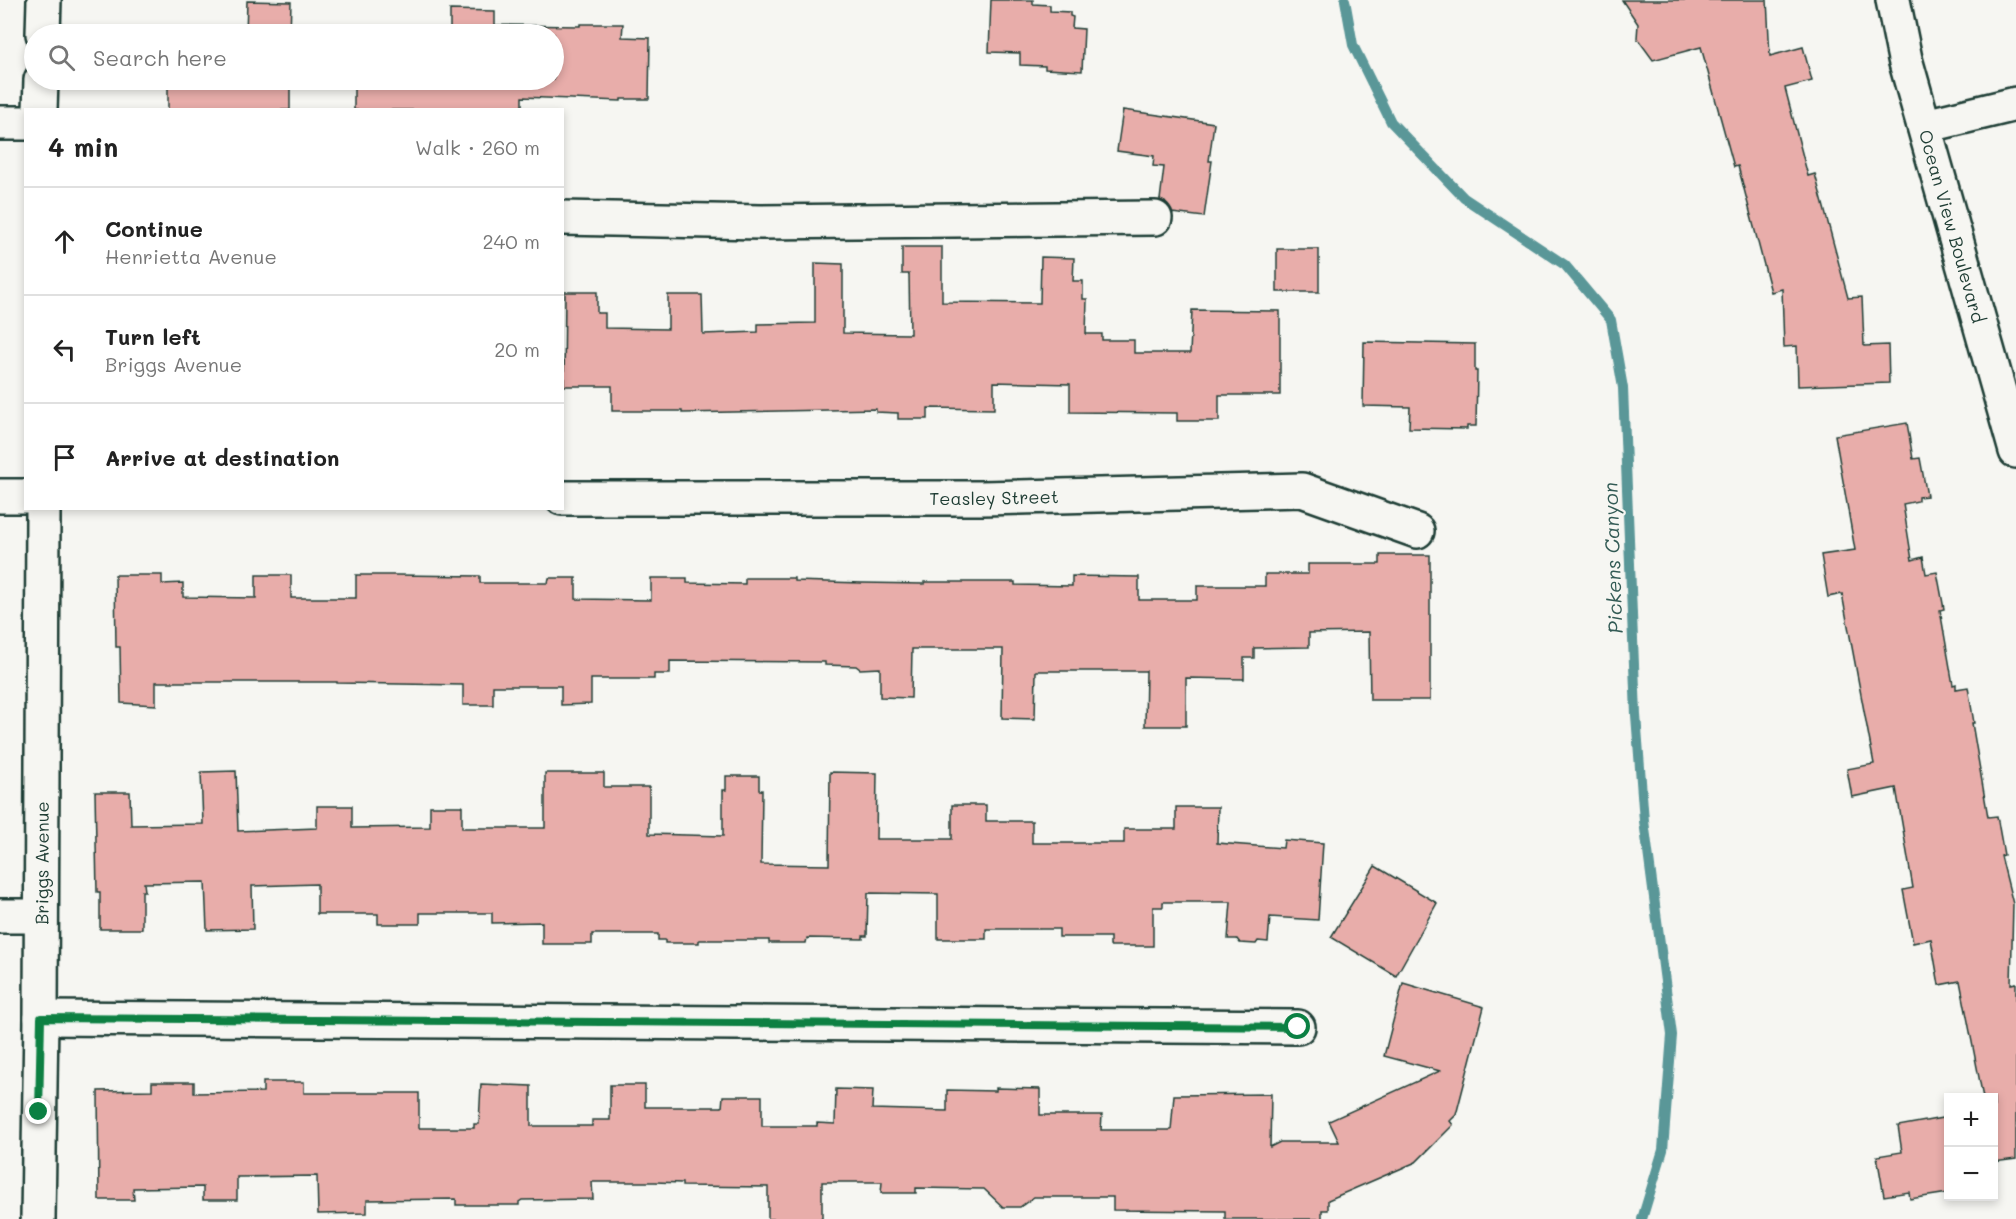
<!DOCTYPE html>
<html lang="en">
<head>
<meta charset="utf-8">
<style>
	:root { --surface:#fff; --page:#f6f6f6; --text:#222; --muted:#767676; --line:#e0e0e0 }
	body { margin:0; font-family:Mali,sans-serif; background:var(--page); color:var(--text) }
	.controls { position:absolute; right:18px; bottom:18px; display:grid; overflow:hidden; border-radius:0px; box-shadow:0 3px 9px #0003 }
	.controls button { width:54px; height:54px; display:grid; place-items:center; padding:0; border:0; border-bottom:2px solid var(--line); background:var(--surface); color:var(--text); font:30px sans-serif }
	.stop { position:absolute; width:18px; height:18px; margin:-14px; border:4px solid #0b8043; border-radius:50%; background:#fff }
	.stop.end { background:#0b8043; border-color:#fff; box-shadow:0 2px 6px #0008 }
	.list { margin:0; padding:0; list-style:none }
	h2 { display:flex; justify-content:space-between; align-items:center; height:78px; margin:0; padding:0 24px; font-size:26px }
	h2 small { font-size:20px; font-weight:400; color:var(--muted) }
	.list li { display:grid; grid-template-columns:39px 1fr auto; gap:18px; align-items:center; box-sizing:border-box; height:108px; padding:0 24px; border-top:2px solid var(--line) }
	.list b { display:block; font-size:22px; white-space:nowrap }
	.list p { margin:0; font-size:20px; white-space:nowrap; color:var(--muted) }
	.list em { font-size:20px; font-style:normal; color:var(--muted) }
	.icon { flex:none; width:33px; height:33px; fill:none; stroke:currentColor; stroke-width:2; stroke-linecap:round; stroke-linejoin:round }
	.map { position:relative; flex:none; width:2016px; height:1219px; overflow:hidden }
	.search { position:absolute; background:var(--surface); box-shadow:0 3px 9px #0003; left:24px; top:24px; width:540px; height:66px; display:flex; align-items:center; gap:15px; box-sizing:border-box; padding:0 21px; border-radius:33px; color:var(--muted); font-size:22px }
	.panel { position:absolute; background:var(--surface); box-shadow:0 3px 9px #0003; left:24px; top:108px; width:540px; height:402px; border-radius:0px }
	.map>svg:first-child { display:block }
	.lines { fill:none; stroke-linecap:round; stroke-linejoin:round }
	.stream { stroke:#5a9798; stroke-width:10 }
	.building { fill:#e8adaa; stroke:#1f3d34; stroke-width:1.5 }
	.minor-casing { stroke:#1f3d34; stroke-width:38 }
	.minor { stroke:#f6f6f2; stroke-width:33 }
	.route { stroke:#0b8043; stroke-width:8 }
	.labels { text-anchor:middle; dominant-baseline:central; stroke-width:4.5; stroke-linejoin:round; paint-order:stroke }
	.street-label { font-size:18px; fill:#1f3d34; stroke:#f6f6f2 }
	.water-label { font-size:20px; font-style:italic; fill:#335b55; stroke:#f6f6f2 }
</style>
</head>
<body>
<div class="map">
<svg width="2016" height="1219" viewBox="0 0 2016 1219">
	<rect width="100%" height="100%" fill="#f6f6f2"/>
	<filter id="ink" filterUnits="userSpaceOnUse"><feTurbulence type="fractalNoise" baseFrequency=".0167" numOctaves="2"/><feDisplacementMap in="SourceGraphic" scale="12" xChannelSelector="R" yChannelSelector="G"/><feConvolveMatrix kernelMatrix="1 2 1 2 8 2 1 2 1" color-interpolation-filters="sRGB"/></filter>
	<g filter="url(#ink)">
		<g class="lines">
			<polyline class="stream" points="1345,0 1353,45 1391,122 1464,198 1565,265 1611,320 1623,388 1636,715 1644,821 1672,1035 1663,1150 1642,1219"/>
		</g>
		<g class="building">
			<polygon points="991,0 1033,0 1033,4 1050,5 1050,11 1070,12 1070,16 1073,17 1072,28 1084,29 1082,71 1045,69 1045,66 1020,65 1020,53 989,52"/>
			<polygon points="1622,0 1767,0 1770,56 1803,47 1812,81 1785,88 1808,176 1815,174 1848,298 1862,297 1864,346 1888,345 1889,383 1798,386 1797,346 1784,347 1782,289 1771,292 1738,166 1734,167 1701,47 1653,60 1637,38 1638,24"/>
			<polygon points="247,1 291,2 290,34 246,34"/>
			<polygon points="450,10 495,11 495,25 580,26 580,24 623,24 622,37 650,38 649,99 621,99 621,101 522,97 522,110 354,110 354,81 449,83 449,80 554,80 554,34 450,34"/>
			<rect x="168" y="80" width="122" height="30"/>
			<polygon points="1123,110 1214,123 1209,161 1212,161 1204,217 1172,213 1165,202 1160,200 1164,167 1153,166 1154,156 1117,151"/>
			<polygon points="902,247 942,247 942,302 1040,303 1041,257 1074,258 1073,281 1083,281 1083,299 1087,299 1086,334 1102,334 1102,340 1134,340 1134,353 1190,353 1192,310 1280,311 1280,395 1219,395 1219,421 1177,421 1177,413 1070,412 1070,384 994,382 994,409 928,408 928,419 898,419 898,413 876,412 876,409 682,413 682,411 612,411 612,386 564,386 565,292 597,292 597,313 605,313 605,328 668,329 668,295 702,295 703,334 758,332 758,324 815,323 815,263 843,264 843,333 910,334 909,274 902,274"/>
			<rect x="1277" y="249" width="42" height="43"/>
			<polygon points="1364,342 1475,344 1475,371 1477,371 1476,426 1467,426 1467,429 1409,428 1410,407 1363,406"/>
			<polygon points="1907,423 1913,459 1920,458 1927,496 1918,497 1918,501 1903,504 1912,560 1923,557 1926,574 1937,572 1944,609 1940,610 1953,685 1956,684 1956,689 1968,687 1974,723 1972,723 1988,817 1997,816 2004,855 2001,856 2013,904 2011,984 2016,983 2016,1159 1994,1162 1994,1098 1983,1098 1960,981 1939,985 1931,939 1913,943 1903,890 1913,888 1896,788 1852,797 1847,769 1874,764 1842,594 1828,597 1821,555 1855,550 1835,435"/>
			<polygon points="1380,555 1430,555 1430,700 1370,700 1369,632 1309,633 1309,647 1254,648 1254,658 1244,658 1244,679 1186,678 1186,726 1145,726 1146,671 1036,671 1035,719 1002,718 1003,649 912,649 911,698 880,697 880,668 860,669 856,666 825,665 825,662 670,661 670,674 654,674 654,679 591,679 591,704 561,705 561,686 493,686 493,705 463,705 463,685 337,683 337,682 156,682 156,705 121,703 120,647 116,647 115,575 162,575 162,584 183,583 183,597 256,598 256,575 291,575 291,598 356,598 356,575 396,575 480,576 480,583 548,583 549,578 576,578 576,599 651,600 651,578 687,578 687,583 745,584 745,578 794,578 794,581 862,583 924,584 924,582 1015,582 1015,585 1072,586 1072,576 1139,577 1139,600 1197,600 1197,586 1265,586 1265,574 1308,574 1308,564 1380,564"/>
			<polygon points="236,771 238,831 317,828 317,806 352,806 352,828 430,827 430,806 462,806 462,828 545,828 545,773 604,773 604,787 649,787 649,834 723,836 723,790 726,790 726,776 759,776 759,790 762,790 761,864 829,865 830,772 877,773 876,839 952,839 952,805 986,805 986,821 1032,821 1032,843 1124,843 1124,829 1176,829 1176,807 1218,807 1217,843 1283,848 1284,840 1323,843 1318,920 1270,917 1268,942 1258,941 1256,944 1240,943 1237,939 1228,939 1231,902 1163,902 1163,907 1153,907 1153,946 1110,946 1110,937 1059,937 1059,929 986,929 986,939 938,939 938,894 868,893 867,936 863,936 863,939 807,938 806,943 769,943 769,940 699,940 699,943 665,943 665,940 658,940 658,934 592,934 592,944 542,944 542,922 492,923 492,913 420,913 420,924 378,924 378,914 317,914 317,884 252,886 253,929 207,930 205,882 144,883 145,891 142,891 142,929 100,929 100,892 97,892 95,792 130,792 131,825 203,824 201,772"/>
			<polygon points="1375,866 1437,903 1396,976 1331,937"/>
			<polygon points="1403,983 1484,1007 1456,1115 1450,1121 1453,1125 1416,1162 1328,1200 1328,1210 1322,1210 1322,1219 1225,1219 1225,1211 1113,1210 1113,1197 1034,1197 1020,1207 1003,1207 984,1189 916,1188 916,1193 881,1193 882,1182 822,1182 822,1219 768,1219 768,1187 682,1186 682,1183 655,1182 592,1182 593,1199 522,1200 519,1202 519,1205 456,1205 456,1199 367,1200 367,1213 318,1214 317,1176 237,1177 237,1200 203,1200 203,1187 133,1188 134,1200 99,1200 98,1091 152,1090 152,1082 194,1082 194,1093 263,1092 263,1082 304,1082 304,1093 419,1093 419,1128 474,1128 474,1124 479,1124 481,1084 531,1086 531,1126 592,1126 592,1120 610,1120 610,1085 645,1085 645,1107 722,1107 723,1096 762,1096 762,1126 817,1126 817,1123 835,1124 836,1089 873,1090 872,1109 947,1111 947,1090 996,1091 996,1088 1040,1089 1040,1115 1102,1115 1101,1130 1171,1130 1174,1095 1271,1094 1270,1147 1280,1142 1339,1142 1329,1121 1440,1071 1384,1056"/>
			<polygon points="1948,1117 1948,1193 1910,1199 1909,1192 1884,1196 1877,1156 1902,1152 1898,1126"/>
		</g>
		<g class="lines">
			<g class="minor-casing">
				<g id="minor">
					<path id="s1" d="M1893 0 1905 59 2016 451"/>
					<polyline points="43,34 44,0"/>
					<polyline points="40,110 41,80"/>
					<polyline points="0,123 26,123"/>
					<polyline points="1925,126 2016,104"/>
					<polyline points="562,218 761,222 1155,218"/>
					<polyline points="0,496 26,496"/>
					<path id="s2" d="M562 498H982L1302 490 1417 531"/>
					<polyline points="0,916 40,916"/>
					<polyline points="41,1018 1298,1027"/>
					<path id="s3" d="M38 1219 41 1018 43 508"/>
				</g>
			</g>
			<use href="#minor" class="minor"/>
		</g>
	</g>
	<g class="lines" filter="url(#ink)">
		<polyline class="route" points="39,1112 41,1018 1298,1027"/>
	</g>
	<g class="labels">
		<g class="street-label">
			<text stroke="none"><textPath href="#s1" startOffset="234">Ocean View Boulevard</textPath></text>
			<text stroke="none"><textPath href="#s2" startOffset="432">Teasley Street</textPath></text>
			<text stroke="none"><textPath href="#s3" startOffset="356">Briggs Avenue</textPath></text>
		</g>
		<g class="water-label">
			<text transform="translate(1612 558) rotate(-92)">Pickens Canyon</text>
		</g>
	</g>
</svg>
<div class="controls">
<button>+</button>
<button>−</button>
</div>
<div class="stop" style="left:1298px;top:1027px"></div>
<div class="stop end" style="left:39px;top:1112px"></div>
<div class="search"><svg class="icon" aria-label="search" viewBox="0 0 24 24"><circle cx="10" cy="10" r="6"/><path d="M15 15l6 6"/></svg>Search here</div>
<section class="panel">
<h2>4 min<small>Walk · 260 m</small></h2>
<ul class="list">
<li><svg class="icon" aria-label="ahead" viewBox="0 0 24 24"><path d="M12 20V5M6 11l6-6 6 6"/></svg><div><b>Continue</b><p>Henrietta Avenue</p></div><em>240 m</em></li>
<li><svg class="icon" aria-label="left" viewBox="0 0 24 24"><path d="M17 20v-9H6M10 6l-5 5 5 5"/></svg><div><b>Turn left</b><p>Briggs Avenue</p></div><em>20 m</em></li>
<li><svg class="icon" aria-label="arrive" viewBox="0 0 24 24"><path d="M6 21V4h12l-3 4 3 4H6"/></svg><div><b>Arrive at destination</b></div></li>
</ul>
</section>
</div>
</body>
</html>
